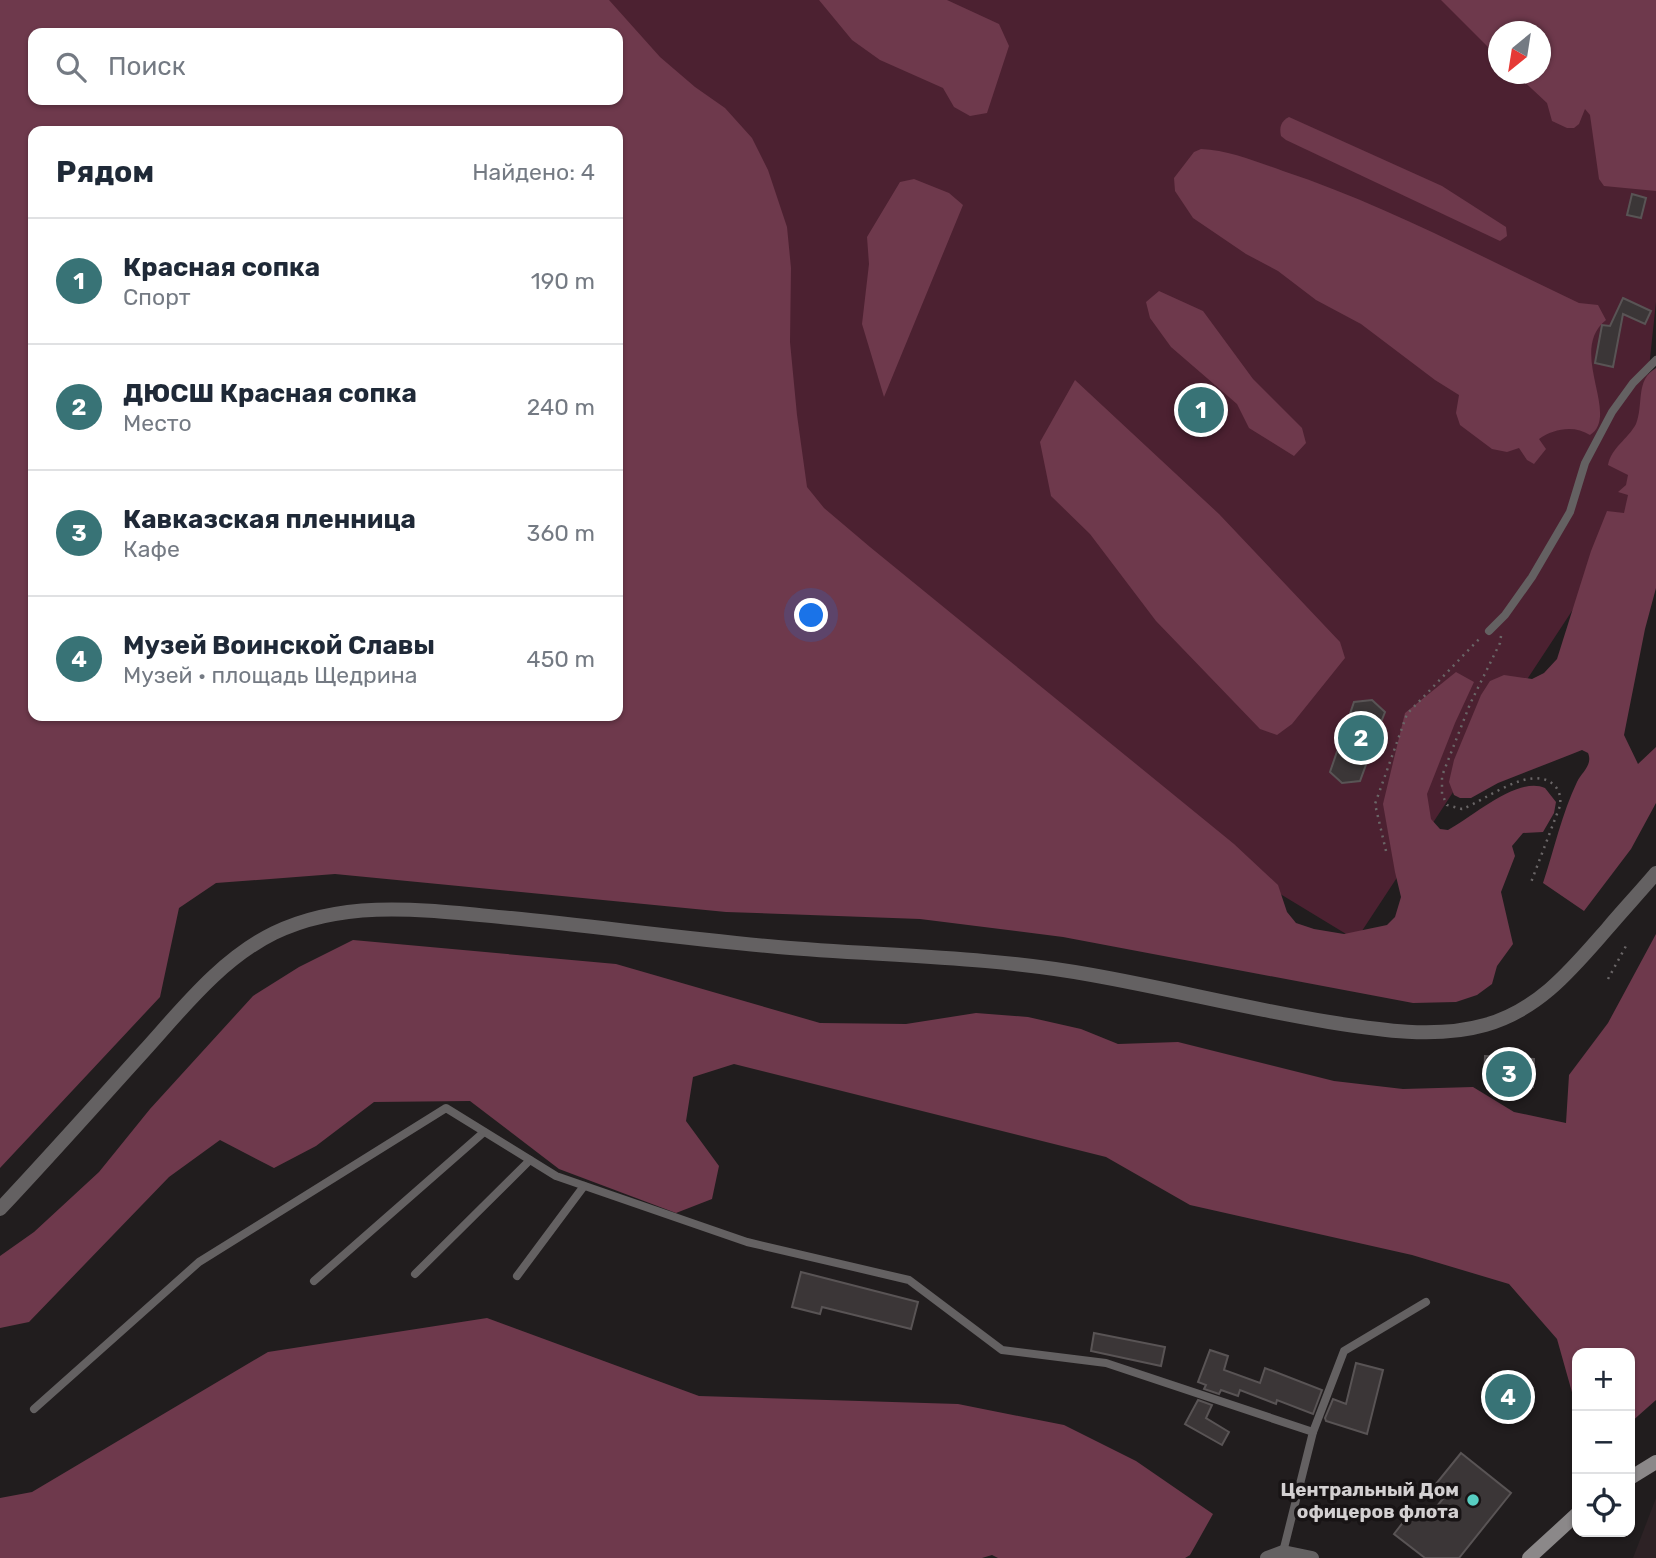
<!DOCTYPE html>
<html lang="ru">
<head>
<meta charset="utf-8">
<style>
	:root { --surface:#fff; --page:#f6f6f7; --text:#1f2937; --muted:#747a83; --line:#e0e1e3; --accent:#387376 }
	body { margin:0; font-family:Rubik,sans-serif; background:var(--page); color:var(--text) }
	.controls { position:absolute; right:21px; bottom:21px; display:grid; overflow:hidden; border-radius:14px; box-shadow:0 2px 5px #0004 }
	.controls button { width:63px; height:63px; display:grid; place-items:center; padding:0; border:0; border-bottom:2px solid var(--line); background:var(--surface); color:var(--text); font:35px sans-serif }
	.compass { position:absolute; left:1488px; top:21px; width:63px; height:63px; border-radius:50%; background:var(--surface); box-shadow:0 2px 5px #0004; rotate:210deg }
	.you { position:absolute; left:812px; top:616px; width:24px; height:24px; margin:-18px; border:5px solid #fff; border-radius:50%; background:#1a73e8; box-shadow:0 0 0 10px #1a73e833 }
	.badge { display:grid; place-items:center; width:46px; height:46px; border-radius:50%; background:var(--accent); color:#fff; font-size:23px; font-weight:700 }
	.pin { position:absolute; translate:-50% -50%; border:4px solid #fff; box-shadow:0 2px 7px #0006 }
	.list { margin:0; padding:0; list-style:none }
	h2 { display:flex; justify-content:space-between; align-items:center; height:91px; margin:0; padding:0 28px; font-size:30px }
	h2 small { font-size:23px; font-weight:400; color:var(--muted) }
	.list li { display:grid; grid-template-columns:46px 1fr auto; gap:21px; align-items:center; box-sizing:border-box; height:126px; padding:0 28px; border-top:2px solid var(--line) }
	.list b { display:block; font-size:26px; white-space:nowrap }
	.list p { margin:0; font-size:23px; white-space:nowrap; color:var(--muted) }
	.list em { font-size:23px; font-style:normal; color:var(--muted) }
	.icon { flex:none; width:38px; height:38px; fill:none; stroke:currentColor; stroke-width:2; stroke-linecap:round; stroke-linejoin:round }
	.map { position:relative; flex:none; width:1656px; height:1558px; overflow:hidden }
	.search { position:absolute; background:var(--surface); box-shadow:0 2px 5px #0004; left:28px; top:28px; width:595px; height:77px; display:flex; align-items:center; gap:18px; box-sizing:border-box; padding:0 24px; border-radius:14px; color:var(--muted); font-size:26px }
	.panel { position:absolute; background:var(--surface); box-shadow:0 2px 5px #0004; left:28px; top:126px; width:595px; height:595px; border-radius:14px }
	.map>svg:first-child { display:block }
	.built { fill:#2d2225 }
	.green { fill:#4c2131; fill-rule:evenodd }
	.forest { fill:#6e394c; fill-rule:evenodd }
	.building { fill:#3b3637; stroke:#595455; stroke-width:2 }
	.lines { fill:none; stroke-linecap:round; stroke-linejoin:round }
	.path { stroke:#6a6667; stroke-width:2.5; stroke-dasharray:2 5; stroke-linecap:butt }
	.service { stroke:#646162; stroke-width:8 }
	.minor { stroke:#646162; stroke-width:14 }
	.tertiary { stroke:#646162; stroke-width:14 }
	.secondary { stroke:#8b8889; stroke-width:14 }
	.poi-dot { fill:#57cec2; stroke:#181415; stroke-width:2.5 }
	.labels { text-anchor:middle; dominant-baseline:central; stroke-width:7; stroke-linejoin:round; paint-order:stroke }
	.poi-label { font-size:19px; font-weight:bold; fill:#d3d0d1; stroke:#181415; text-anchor:end }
</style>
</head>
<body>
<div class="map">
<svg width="1656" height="1558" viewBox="0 0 1656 1558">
	<rect width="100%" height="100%" fill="#211d1e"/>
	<polygon class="built" points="1656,1498 1656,1558 1633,1558"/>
	<path class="green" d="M550 0H1563L1656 80V302L1633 518 1356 940 803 604 618 33ZM1498 32H1540V74H1498Z"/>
	<g class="forest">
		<path d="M0 0H609L660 57 695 87 725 108 752 138 768 170 787 227 791 268 790 342 797 415 807 487 824 508 870 547 1234 844 1278 885 1287 912 1296 923 1314 929 1344 934 1387 925 1395 917 1401 897 1395 872 1383 804 1405 713 1456 672 1474 682 1455 723 1427 794 1431 819 1440 829 1448 830C1473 817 1517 776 1545 788L1556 802 1554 813 1543 832 1523 833 1512 846 1515 856 1501 892 1513 944 1497 966 1492 984 1477 995 1456 1002 1413 1003 1063 937 920 919 726 912 335 874 216 883 179 908 160 997 0 1168ZM33 33H618V100H33ZM618 131V716H33V131Z"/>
		<polygon points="819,0 947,0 999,24 1009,46 987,113 970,116 954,107 943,88 880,60 852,40"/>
		<polygon points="1441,0 1656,0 1656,191 1604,186 1599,179 1590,115 1585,109 1579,124 1574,128 1567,128 1552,121 1547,103 1516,74 1540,74 1540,32 1498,32 1498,57"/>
		<path d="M1289 117 1442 186 1506 227 1507 236 1500 241 1286 140 1281 136C1279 127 1281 121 1289 117Z"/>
		<path d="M1201 149C1229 150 1257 162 1283 171 1386 205 1481 257 1579 303L1598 305 1606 320C1567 351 1621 415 1590 435 1575 425 1554 428 1539 439L1546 449 1534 464 1527 460 1519 448 1507 452 1492 449 1460 425 1456 413 1459 395 1435 380 1361 324 1316 300 1278 271 1246 254 1193 218 1175 191 1174 178 1194 152Z"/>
		<polygon points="914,179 949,193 963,205 884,397 862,324 869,264 867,237 900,182"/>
		<polygon points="1159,291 1203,311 1253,379 1302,428 1306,443 1294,456 1249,428 1237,404 1171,347 1150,318 1146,302"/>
		<path d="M1656 368V588L1645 629 1624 735 1638 764 1656 747V803L1631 849 1584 911 1543 883C1554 850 1562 813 1577 782 1582 772 1593 765 1588 753L1582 750 1572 754 1498 783 1471 798H1460L1454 795 1449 782 1454 760 1481 695 1490 681 1504 675 1532 679 1544 673 1557 659 1591 551 1607 511 1624 513 1628 495 1618 492 1626 485 1628 475 1608 465C1611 448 1628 439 1636 424 1644 404 1635 380 1656 368Z"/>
		<polygon points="1075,380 1219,514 1340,642 1345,658 1292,724 1277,735 1260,729 1156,621 1090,534 1051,496 1040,442"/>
		<polygon points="1656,934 1656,1400 1630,1423 1630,1353 1577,1353 1577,1410 1557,1339 1509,1284 1412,1255 1190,1205 1106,1157 734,1064 693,1077 686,1121 719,1166 712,1199 676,1213 559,1169 470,1101 374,1102 316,1146 274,1168 220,1140 169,1177 29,1322 0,1328 0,1256 34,1232 99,1172 150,1109 253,996 299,967 353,940 616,964 820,1023 906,1024 976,1013 1028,1017 1081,1029 1118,1044 1178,1042 1334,1081 1403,1089 1473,1087 1514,1112 1566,1123 1569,1075 1608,1023"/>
		<polygon points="487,1318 699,1396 958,1404 1064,1425 1136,1461 1213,1514 1190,1555 1185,1558 998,1558 992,1555 982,1558 0,1558 0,1498 32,1492 268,1352"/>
	</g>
	<g class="building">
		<polygon points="1632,194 1646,198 1641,218 1627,215"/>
		<polygon points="1623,298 1651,311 1645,324 1623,314 1613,367 1595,363 1602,325 1610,326"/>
		<polygon points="1372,700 1385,712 1378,730 1381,742 1371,751 1360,781 1342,783 1330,772 1354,702"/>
		<polygon points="1485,1056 1534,1059 1533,1087 1493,1085 1494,1080 1484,1079"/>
		<polygon points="801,1272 918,1302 911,1329 822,1307 820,1314 792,1307"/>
		<polygon points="1094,1333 1165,1347 1161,1366 1091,1351"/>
		<polygon points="1210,1350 1228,1356 1224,1370 1260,1383 1265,1368 1322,1390 1313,1414 1277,1400 1276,1404 1240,1390 1238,1396 1221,1390 1219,1394 1204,1389 1206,1385 1198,1382"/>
		<polygon points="1356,1363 1383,1370 1367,1434 1326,1421 1325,1418 1333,1399 1346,1404"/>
		<polygon points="1493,1375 1533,1388 1523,1419 1483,1405"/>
		<polygon points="1198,1400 1212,1405 1206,1418 1229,1432 1222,1445 1185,1424"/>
		<polygon points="1461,1453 1511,1493 1459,1558 1425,1558 1394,1534 1415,1507 1428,1517 1447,1494 1435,1485"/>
	</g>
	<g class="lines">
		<g class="path">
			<path d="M1501 636 1500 643 1470 704 1442 776V794L1447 805 1462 809C1485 801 1531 763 1554 785 1560 791 1561 798 1560 806L1530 885"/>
			<polyline points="1386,851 1375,804 1407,714 1481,637"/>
			<polyline points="1608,979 1626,946"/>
		</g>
		<g class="service">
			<polyline points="1489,631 1505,615 1532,577 1570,512 1585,463 1612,412 1633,383 1656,360"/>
			<polyline points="415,1274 530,1160"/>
			<polyline points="517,1276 584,1186"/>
			<polyline points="314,1281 484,1132"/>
			<polyline points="34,1409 199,1262 446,1108 556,1176 747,1242 909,1280 1002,1350 1106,1363 1313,1432 1283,1552"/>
			<polyline points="1313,1432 1344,1351 1426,1302"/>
		</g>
		<polyline class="minor" points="1267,1558 1283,1552 1312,1558"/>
		<path class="tertiary" d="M0 1209C49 1157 96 1104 144 1051 182 1009 221 959 274 933 348 897 432 911 511 918 600 927 689 939 778 947 883 956 988 956 1092 975 1171 989 1249 1009 1329 1022 1379 1030 1436 1039 1485 1025 1539 1010 1572 969 1607 929 1623 910 1640 892 1656 873"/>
		<g class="secondary">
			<polyline points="1630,1478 1656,1462"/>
			<polyline points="1529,1558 1577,1514"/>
		</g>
	</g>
	<circle class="poi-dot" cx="1473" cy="1500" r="7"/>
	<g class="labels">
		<g class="poi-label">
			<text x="1459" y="1489">Центральный Дом<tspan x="1459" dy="22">офицеров флота</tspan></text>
		</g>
	</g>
</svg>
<div class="controls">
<button>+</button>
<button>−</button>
<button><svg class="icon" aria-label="locate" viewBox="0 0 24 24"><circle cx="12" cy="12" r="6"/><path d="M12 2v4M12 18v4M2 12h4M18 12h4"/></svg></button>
</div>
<svg class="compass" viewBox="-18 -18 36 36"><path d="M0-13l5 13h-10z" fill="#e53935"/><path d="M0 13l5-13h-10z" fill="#747a83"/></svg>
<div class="you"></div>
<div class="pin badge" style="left:1201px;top:410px">1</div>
<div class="pin badge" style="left:1361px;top:738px">2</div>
<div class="pin badge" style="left:1509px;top:1074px">3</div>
<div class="pin badge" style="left:1508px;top:1397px">4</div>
<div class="search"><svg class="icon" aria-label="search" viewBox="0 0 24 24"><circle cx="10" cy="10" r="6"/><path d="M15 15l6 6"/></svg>Поиск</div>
<section class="panel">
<h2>Рядом<small>Найдено: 4</small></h2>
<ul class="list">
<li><span class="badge">1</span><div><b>Красная сопка</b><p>Спорт</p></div><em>190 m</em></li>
<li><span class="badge">2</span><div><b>ДЮСШ Красная сопка</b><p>Место</p></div><em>240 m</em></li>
<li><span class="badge">3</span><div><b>Кавказская пленница</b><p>Кафе</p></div><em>360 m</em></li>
<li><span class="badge">4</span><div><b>Музей Воинской Славы</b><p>Музей · площадь Щедрина</p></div><em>450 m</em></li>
</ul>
</section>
</div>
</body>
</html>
